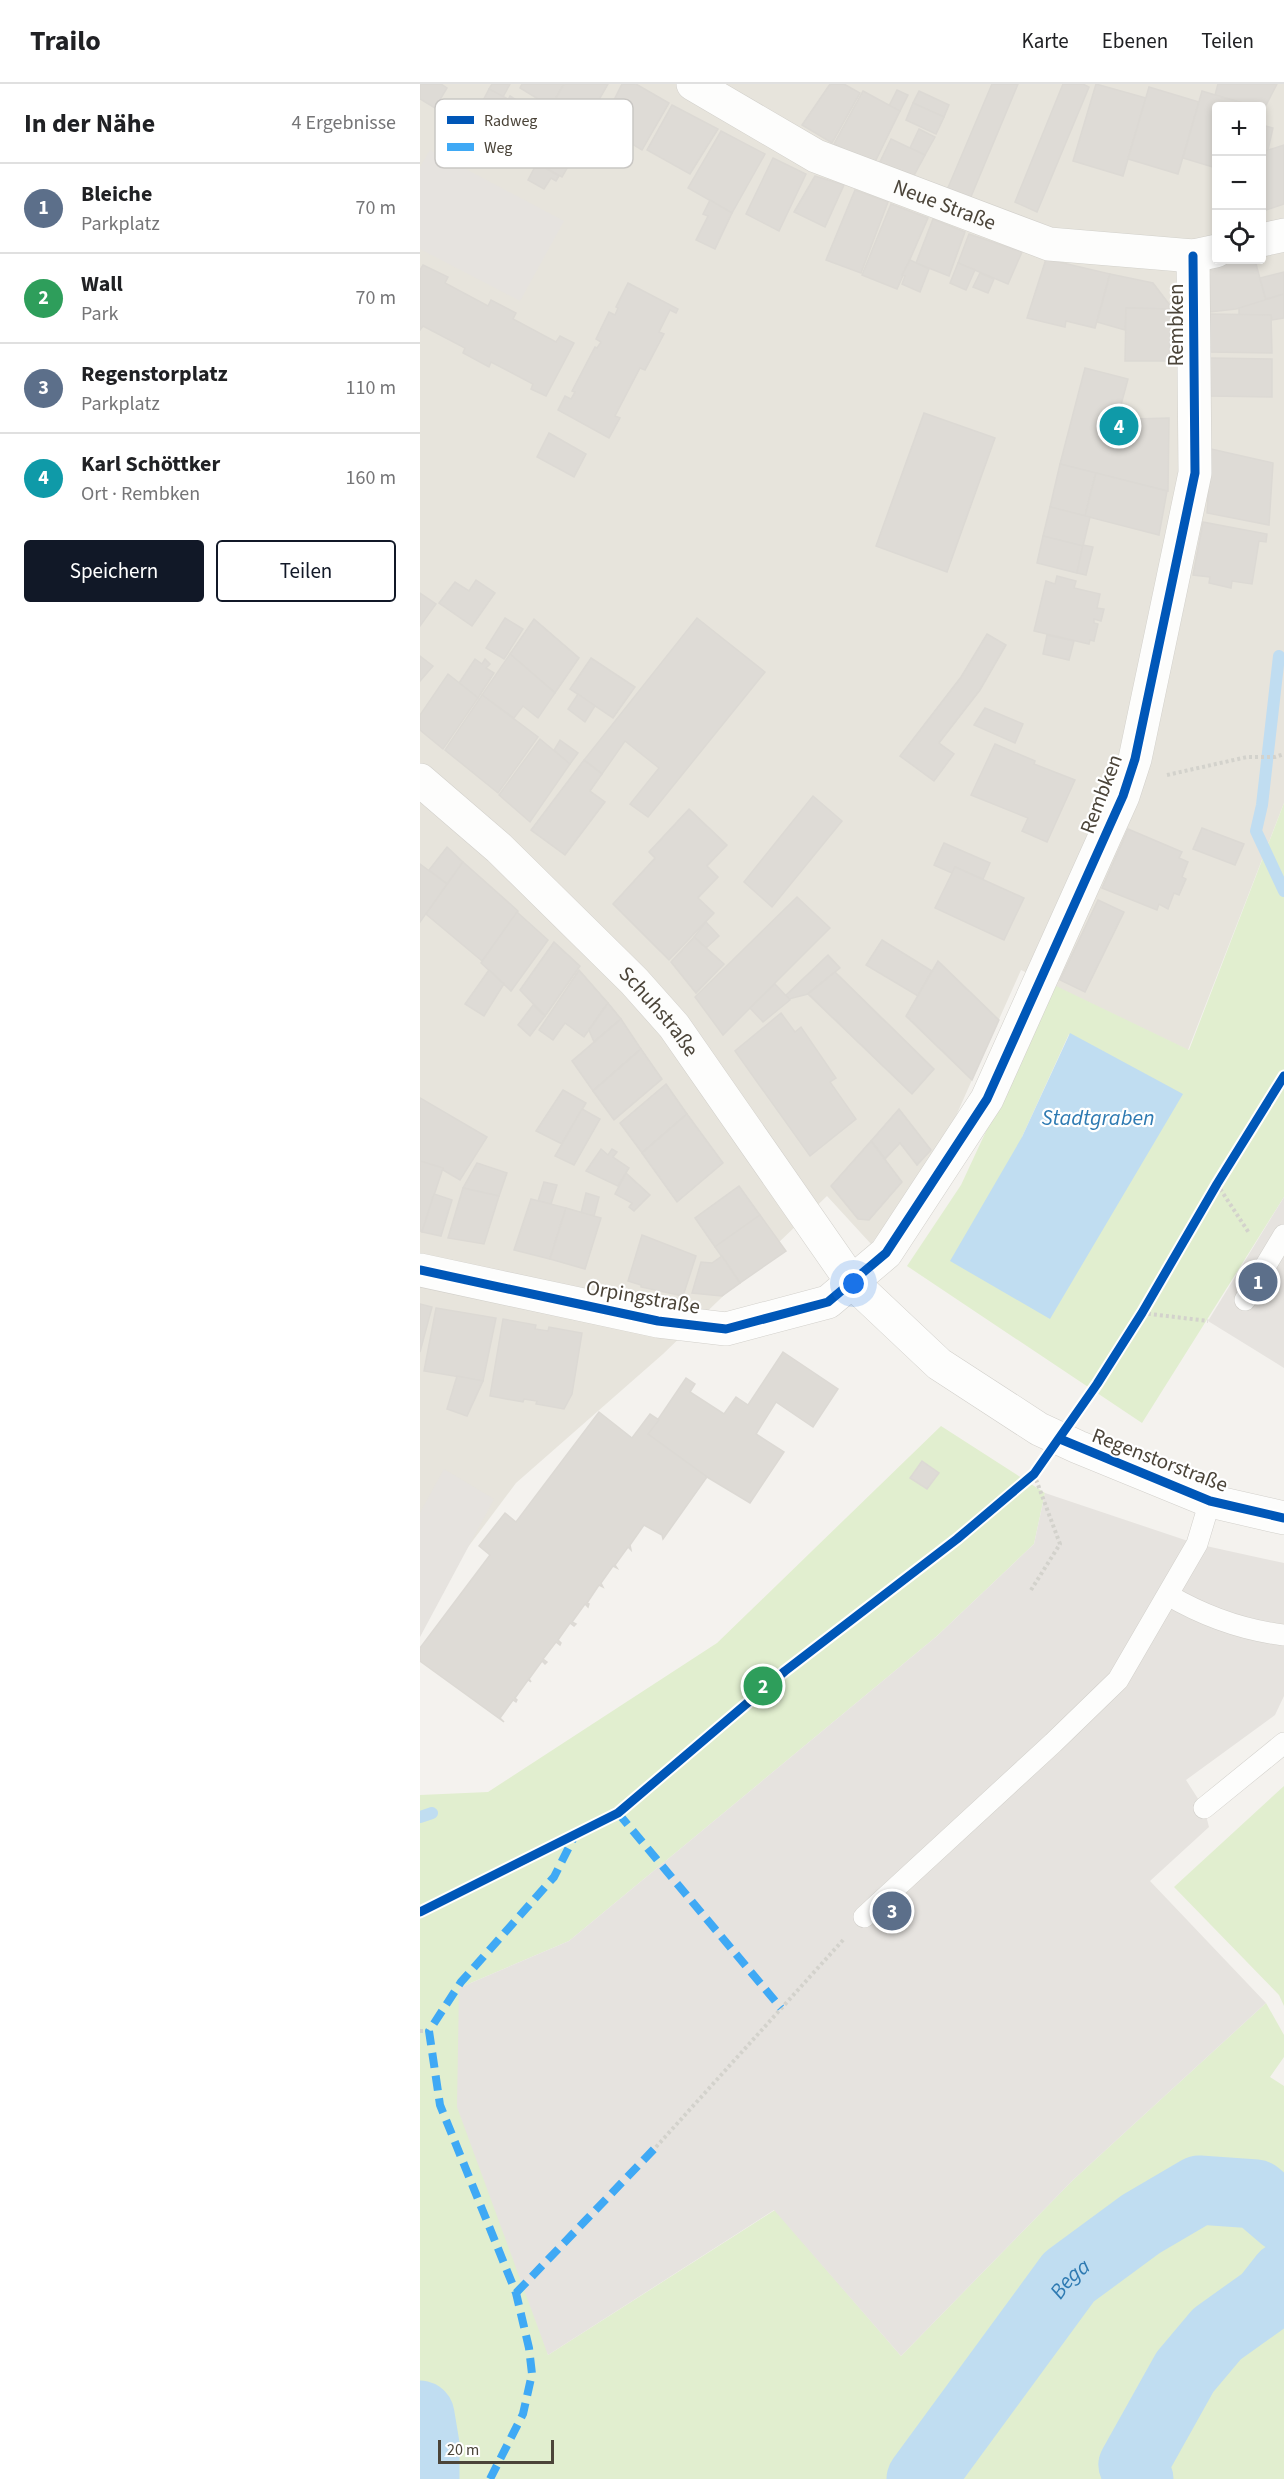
<!DOCTYPE html>
<html lang="de">
<head>
<meta charset="utf-8">
<style>
	:root { --surface:#fff; --page:#f6f6f6; --text:#202124; --muted:#757577; --line:#e0e0e0; --accent:#111827 }
	body { margin:0; font-family:"Source Sans 3",sans-serif; background:var(--page); color:var(--text) }
	.controls { position:absolute; right:18px; top:18px; display:grid; overflow:hidden; border-radius:6px; box-shadow:0 3px 9px #0003 }
	.controls button { width:54px; height:54px; display:grid; place-items:center; padding:0; border:0; border-bottom:2px solid var(--line); background:var(--surface); color:var(--text); font:30px sans-serif }
	.scale { position:absolute; left:18px; bottom:15px; width:116px; box-sizing:border-box; padding-left:6px; border:3px solid #4b4439; border-top:0; font-size:16px; line-height:21px; white-space:nowrap; color:#4b4439; -webkit-text-stroke:4px #fff; paint-order:stroke }
	.you { position:absolute; left:434px; top:1200px; width:21px; height:21px; margin:-15px; border:4px solid #fff; border-radius:50%; background:#1a73e8; box-shadow:0 0 0 9px #1a73e833 }
	.badge { display:grid; place-items:center; width:39px; height:39px; border-radius:50%; background:var(--accent); color:#fff; font-size:20px; font-weight:700 }
	.pin { position:absolute; translate:-50% -50%; border:3px solid #fff; box-shadow:0 2px 6px #0006 }
	.list { margin:0; padding:0; list-style:none }
	h2 { display:flex; justify-content:space-between; align-items:center; height:78px; margin:0; padding:0 24px; font-size:26px }
	h2 small { font-size:20px; font-weight:400; color:var(--muted) }
	.list li { display:grid; grid-template-columns:39px 1fr auto; gap:18px; align-items:center; box-sizing:border-box; height:90px; padding:0 24px; border-top:2px solid var(--line) }
	.list b { display:block; font-size:22px; white-space:nowrap }
	.list p { margin:0; font-size:20px; white-space:nowrap; color:var(--muted) }
	.list em { font-size:20px; font-style:normal; color:var(--muted) }
	.actions { display:flex; gap:12px; padding:18px 24px }
	.actions a { flex:1; padding:14px 0; border:2px solid var(--accent); border-radius:6px; text-align:center; font-size:21px; color:var(--accent) }
	.actions .main { background:var(--accent); color:#fff }
	.icon { flex:none; width:33px; height:33px; fill:none; stroke:currentColor; stroke-width:2; stroke-linecap:round; stroke-linejoin:round }
	.map { position:relative; flex:none; width:864px; height:2395px; overflow:hidden }
	header { display:flex; align-items:center; gap:36px; box-sizing:border-box; height:84px; padding:0 30px; background:var(--surface); border-bottom:2px solid var(--line) }
	header strong { font-size:28px }
	nav { display:flex; gap:33px; margin-inline-start:auto; font-size:21px }
	main { display:flex }
	aside { flex:1; background:var(--surface) }
	.map>svg:first-child { display:block }
	.residential { fill:#e7e4dc; fill-rule:evenodd }
	.green { fill:#e1eecf; fill-rule:evenodd }
	.parking { fill:#e6e3df }
	.water { fill:#c0ddf1 }
	.lines { fill:none; stroke-linecap:round; stroke-linejoin:round }
	.stream { stroke:#c0ddf1; stroke-width:12 }
	.river { stroke:#c0ddf1; stroke-width:69 }
	.building { fill:#dedbd6; stroke:#dcd9d4; stroke-width:1.5 }
	.lane-casing { stroke:#d2d0cb; stroke-width:22 }
	.street-casing { stroke:#d2d0cb; stroke-width:34 }
	.path { stroke:#d3d2cc; stroke-width:4; stroke-dasharray:3 3; stroke-linecap:butt }
	.lane { stroke:#fdfdfc; stroke-width:21 }
	.street { stroke:#fdfdfc; stroke-width:33 }
	.quiet { stroke:#3fa9f5; stroke-width:8; stroke-dasharray:15 8; stroke-linecap:butt }
	.cycleway-casing { stroke:#fff; stroke-width:13 }
	.cycleway { stroke:#0057b8; stroke-width:9 }
	.labels { text-anchor:middle; dominant-baseline:central; stroke-width:4.5; stroke-linejoin:round; paint-order:stroke }
	.street-label { font-size:21px; fill:#4b4439; stroke:#fff }
	.water-label { font-size:22px; font-style:italic; fill:#2e7ab2; stroke:#fff }
	.key { fill:#fff; stroke:#c9c7c4; stroke-width:1.5 }
	.key-label { font-size:16px; fill:#4b4439 }
</style>
</head>
<body>
<header>
<strong>Trailo</strong>
<nav><a>Karte</a><a>Ebenen</a><a>Teilen</a></nav>
</header>
<main>
<aside>
<h2>In der Nähe<small>4 Ergebnisse</small></h2>
<ul class="list">
<li><span class="badge" style="background:#5c6f8a">1</span><div><b>Bleiche</b><p>Parkplatz</p></div><em>70 m</em></li>
<li><span class="badge" style="background:#2e9e5b">2</span><div><b>Wall</b><p>Park</p></div><em>70 m</em></li>
<li><span class="badge" style="background:#5c6f8a">3</span><div><b>Regenstorplatz</b><p>Parkplatz</p></div><em>110 m</em></li>
<li><span class="badge" style="background:#0f9aa8">4</span><div><b>Karl Schöttker</b><p>Ort · Rembken</p></div><em>160 m</em></li>
</ul>
<div class="actions"><a class="main">Speichern</a><a>Teilen</a></div>
</aside>
<div class="map">
<svg width="864" height="2395" viewBox="0 0 864 2395">
	<rect width="100%" height="100%" fill="#f4f2ee"/>
	<path class="residential" d="M0 0H864V719L768 966 601 886 519 1070 451 1160 407 1112 243 1270 96 1399 0 1527ZM796 22H842V176H796Z"/>
	<g class="green">
		<path d="M864 719V1113L722 1339 487 1182 541 1101 634 901 769 966ZM649 950 629 1235 602 1053Z"/>
		<polygon points="521,1342 625,1409 614,1460 517,1552 149,1857 39,1904 128,2271 355,2126 481,2272 653,2096 846,1919 864,1951 864,1973 850,1993 864,2002 864,2395 0,2395 0,1711 68,1708 297,1559"/>
		<polygon points="864,1702 864,1922 859,1911 754,1803"/>
	</g>
	<g class="parking">
		<polygon points="10,66 144,137 100,217 0,165 0,83"/>
		<polygon points="864,1113 864,1284 788,1237"/>
		<polygon points="24,1385 74,1415 0,1553 0,1429"/>
		<polygon points="625,1409 777,1460 864,1479 864,1612 855,1631 766,1696 784,1724 789,1743 730,1797 846,1919 653,2096 481,2272 354,2126 128,2271 37,2023 39,1904 149,1857 517,1552 614,1460"/>
	</g>
	<polygon class="water" points="650,949 763,1010 630,1235 530,1177 602,1053"/>
	<g class="lines">
		<g class="stream">
			<polyline points="859,572 842,721 836,747 864,807"/>
			<polyline points="0,1733 12,1729"/>
			<polyline points="0,2362 5,2361"/>
		</g>
		<g class="river">
			<polyline points="0,2331 5,2361 5,2395"/>
			<path id="s1" d="M501 2395 649 2193 721 2140 779 2106 836 2110 864 2134"/>
			<polyline points="719,2395 713,2381 765,2288 797,2250 846,2215 864,2192"/>
		</g>
	</g>
	<g class="building">
		<polygon points="0,0 21,0 27,4 15,24 0,15"/>
		<polygon points="72,0 90,0 83,13 69,5"/>
		<polygon points="102,0 144,0 131,23 100,4"/>
		<polygon points="144,0 188,0 164,42 131,23"/>
		<polygon points="202,0 216,0 249,19 222,66 209,58 200,73 181,62 179,46"/>
		<polygon points="410,0 424,0 440,9 412,59 382,41"/>
		<polygon points="572,0 598,0 550,115 527,106"/>
		<polygon points="643,0 663,0 669,3 617,128 595,118"/>
		<polygon points="676,0 726,14 703,92 653,77"/>
		<polygon points="798,0 857,0 844,25 795,11"/>
		<polygon points="729,3 779,18 758,90 708,75"/>
		<polygon points="69,5 88,15 73,43 55,32"/>
		<polygon points="477,6 488,11 480,27 469,22"/>
		<polygon points="443,7 480,27 454,80 414,60"/>
		<polygon points="499,7 529,21 524,33 493,19"/>
		<polygon points="782,7 832,22 796,22 796,84 763,74"/>
		<polygon points="90,12 109,24 93,55 73,43"/>
		<polygon points="493,19 524,33 516,50 486,36"/>
		<polygon points="252,21 298,45 270,90 227,66"/>
		<polygon points="842,41 853,44 848,66 842,68"/>
		<polygon points="499,45 515,53 505,71 490,64"/>
		<polygon points="135,46 161,60 142,93 117,79"/>
		<polygon points="301,47 345,70 312,129 268,104"/>
		<polygon points="471,55 505,71 491,97 458,82"/>
		<polygon points="864,61 864,120 846,126 842,112 842,68"/>
		<polygon points="353,74 386,90 359,147 326,130"/>
		<polygon points="117,79 139,92 136,97 131,94 124,105 108,96"/>
		<polygon points="395,92 424,101 405,143 374,128"/>
		<polygon points="435,106 468,118 441,189 406,176"/>
		<polygon points="290,116 312,129 295,165 276,156 288,132 283,130"/>
		<polygon points="471,120 508,134 477,205 442,191"/>
		<polygon points="513,135 545,148 529,192 496,179"/>
		<polygon points="549,150 602,168 588,200 538,179"/>
		<polygon points="626,175 690,190 675,244 646,237 645,243 607,234"/>
		<polygon points="490,176 509,185 500,208 482,200 485,192 482,191"/>
		<polygon points="804,176 835,176 846,217 816,225 790,228 789,188 796,178"/>
		<polygon points="538,179 555,186 546,206 530,199"/>
		<polygon points="3,181 28,193 25,199 68,222 71,216 96,229 93,235 136,258 140,252 154,259 126,312 111,305 113,300 71,278 69,283 43,269 45,264 3,242 0,246 0,186"/>
		<polygon points="864,188 864,210 846,215 840,194"/>
		<polygon points="560,189 574,195 568,209 553,203"/>
		<polygon points="690,190 733,199 749,220 749,225 706,224 705,246 677,238"/>
		<polygon points="208,199 258,225 256,229 250,226 239,248 244,250 225,286 220,284 195,332 200,334 189,354 138,326 145,312 151,315 155,308 152,307 175,263 177,264 181,258 176,255 189,228 195,231 198,224 196,223"/>
		<polygon points="864,210 864,234 852,236 851,231 819,231 819,224"/>
		<polygon points="706,224 751,225 749,277 705,277"/>
		<polygon points="790,230 851,231 852,269 790,268"/>
		<polygon points="790,274 852,275 852,313 790,312"/>
		<polygon points="665,284 708,295 698,332 713,335 749,334 748,407 640,380"/>
		<polygon points="504,329 575,354 527,488 456,462"/>
		<polygon points="129,349 166,370 154,393 117,373"/>
		<polygon points="791,365 853,379 849,441 787,429"/>
		<polygon points="640,380 676,389 665,432 630,423"/>
		<polygon points="676,389 747,407 739,451 665,432"/>
		<polygon points="630,423 670,433 663,462 623,452"/>
		<polygon points="783,438 847,450 846,458 839,457 832,500 812,497 811,504 789,499 790,493 773,491"/>
		<polygon points="623,452 663,462 657,489 617,479"/>
		<polygon points="663,461 673,463 666,491 657,489"/>
		<polygon points="637,492 656,497 654,504 680,510 677,524 684,525 681,537 674,535 674,539 678,540 674,557 670,556 669,560 614,547 626,497 635,500"/>
		<polygon points="56,496 75,509 52,542 19,519 35,498 49,507"/>
		<polygon points="0,509 16,520 0,542"/>
		<polygon points="85,534 103,545 84,575 66,564"/>
		<polygon points="277,534 345,588 228,733 210,720 239,684 205,657 182,690 164,676"/>
		<polygon points="114,535 159,574 135,609 90,570"/>
		<polygon points="567,550 586,561 560,606 519,659 534,670 514,697 480,672 541,593"/>
		<polygon points="627,551 654,557 649,576 623,570"/>
		<polygon points="90,570 135,609 118,634 103,622 94,634 62,611"/>
		<polygon points="0,572 13,582 0,597"/>
		<polygon points="171,574 215,603 193,634 150,605"/>
		<polygon points="55,575 62,580 65,575 70,580 66,584 74,589 58,614 39,599"/>
		<polygon points="28,590 58,614 23,665 0,646 0,631"/>
		<polygon points="158,610 175,622 165,638 148,625"/>
		<polygon points="62,611 118,653 78,709 25,666"/>
		<polygon points="565,624 603,640 595,659 554,641"/>
		<polygon points="120,655 150,680 110,738 79,711"/>
		<polygon points="140,656 158,669 150,680 134,666"/>
		<polygon points="575,660 615,677 614,680 655,696 627,758 602,747 608,734 551,711"/>
		<polygon points="164,676 182,690 170,707 185,718 145,771 111,746"/>
		<polygon points="393,712 422,737 352,823 324,798"/>
		<polygon points="269,725 307,761 287,782 298,793 278,814 294,829 249,876 193,820 235,774 229,768"/>
		<polygon points="782,744 824,760 815,781 773,765"/>
		<polygon points="708,745 762,768 759,774 768,778 762,793 766,795 759,811 754,809 748,825 739,820 737,826 682,804"/>
		<polygon points="524,759 570,779 563,795 535,783 532,789 514,781"/>
		<polygon points="27,763 43,778 27,800 9,786"/>
		<polygon points="43,778 98,827 62,877 6,830"/>
		<polygon points="0,780 27,800 0,838"/>
		<polygon points="535,783 604,814 584,856 515,824"/>
		<polygon points="377,813 410,844 303,951 275,913"/>
		<polygon points="678,816 704,828 665,908 640,896"/>
		<polygon points="97,828 128,856 91,907 61,879"/>
		<polygon points="286,838 299,852 286,864 274,853"/>
		<polygon points="274,853 304,880 276,909 251,878"/>
		<polygon points="462,856 512,887 498,912 446,881"/>
		<polygon points="134,858 160,882 125,932 100,906"/>
		<polygon points="408,871 420,884 388,910 369,915 366,911"/>
		<polygon points="518,877 579,936 552,996 486,932"/>
		<polygon points="69,886 84,900 64,932 45,920"/>
		<polygon points="159,886 188,919 164,953 145,939 133,956 119,946"/>
		<polygon points="415,888 514,985 492,1010 388,910"/>
		<polygon points="355,900 370,916 343,938 330,924"/>
		<polygon points="188,919 201,935 174,958 169,946"/>
		<polygon points="113,921 125,932 110,952 98,941"/>
		<polygon points="361,929 375,948 381,943 416,994 410,998 436,1035 390,1072 315,967"/>
		<polygon points="201,935 221,965 173,1007 152,977"/>
		<polygon points="221,965 242,995 194,1036 173,1007"/>
		<polygon points="246,1000 267,1030 222,1069 200,1039"/>
		<polygon points="143,1006 166,1019 142,1060 116,1047"/>
		<polygon points="0,1014 67,1053 40,1096 23,1086 23,1084 0,1077"/>
		<polygon points="162,1025 180,1035 154,1081 135,1072"/>
		<polygon points="479,1025 511,1066 497,1081 480,1059 465,1075 451,1057"/>
		<polygon points="267,1030 303,1079 257,1118 222,1069"/>
		<polygon points="451,1057 482,1098 449,1136 438,1135 411,1102"/>
		<polygon points="181,1065 188,1071 192,1065 197,1068 193,1073 209,1084 198,1102 166,1087"/>
		<polygon points="0,1077 23,1084 2,1148 0,1147"/>
		<polygon points="57,1079 87,1089 79,1112 43,1104"/>
		<polygon points="206,1089 230,1111 214,1127 209,1123 212,1119 195,1110"/>
		<polygon points="124,1098 137,1101 131,1120 118,1117"/>
		<polygon points="319,1102 340,1131 295,1163 275,1134"/>
		<polygon points="43,1104 79,1112 64,1160 28,1154"/>
		<polygon points="166,1109 179,1113 174,1132 161,1129"/>
		<polygon points="14,1110 32,1116 21,1152 2,1148"/>
		<polygon points="111,1115 146,1124 130,1175 94,1166"/>
		<polygon points="146,1124 181,1134 165,1185 130,1175"/>
		<polygon points="340,1131 366,1167 320,1199 295,1163"/>
		<polygon points="222,1151 276,1172 263,1212 221,1203 221,1201 208,1197"/>
		<polygon points="302,1172 320,1199 302,1212 272,1209 281,1178 292,1179"/>
		<polygon points="0,1220 12,1223 0,1268"/>
		<polygon points="16,1224 76,1234 63,1297 4,1287"/>
		<polygon points="83,1235 116,1241 115,1245 128,1247 129,1243 162,1249 152,1310 144,1325 116,1320 117,1317 104,1315 103,1318 70,1312"/>
		<polygon points="363,1268 418,1305 393,1343 356,1318 336,1350 364,1368 330,1419 287,1393 228,1350 266,1294 275,1300 270,1308 304,1330 316,1313 328,1321"/>
		<polygon points="37,1292 63,1297 47,1332 27,1325"/>
		<polygon points="179,1328 212,1354 230,1330 239,1336 228,1350 287,1393 243,1455 242,1451 224,1441 210,1461 211,1466 208,1463 195,1481 197,1484 193,1482 181,1499 183,1503 179,1501 167,1519 169,1520 168,1523 165,1520 152,1538 156,1540 154,1542 150,1539 138,1556 141,1559 140,1561 136,1558 123,1575 127,1578 125,1580 122,1577 109,1595 111,1598 108,1596 95,1614 97,1616 96,1618 93,1616 80,1634 84,1638 0,1577 0,1564 70,1471 59,1462 85,1429 96,1438"/>
		<polygon points="502,1377 519,1389 507,1405 490,1394"/>
	</g>
	<g class="lines">
		<g class="lane-casing">
			<g id="lane">
				<polyline points="825,1216 864,1151"/>
				<path d="M748 1511C784 1532 822 1546 864 1551"/>
				<polyline points="784,1724 864,1659"/>
				<polyline points="444,1833 633,1659 698,1596 777,1460 790,1417"/>
			</g>
		</g>
		<g class="street-casing">
			<g id="street">
				<path id="s2" d="M273 0 396 72 629 160 773 172 796 167"/>
				<polyline points="842,156 864,151"/>
				<path id="s3" d="M0 696 79 764 214 897 254 942 432 1198 519 1280 619 1345 658 1363 790 1417 864 1434"/>
				<polyline points="0,1186 238,1237 306,1245 408,1218 466,1169 567,1015 703,712 715,675 775,389 773,172"/>
			</g>
		</g>
		<g class="path">
			<polyline points="747,691 827,673 855,673 864,670"/>
			<polyline points="797,1100 829,1149"/>
			<polyline points="722,1229 788,1237"/>
			<polyline points="611,1506 640,1460 614,1390"/>
			<polyline points="0,1947 9,1947"/>
			<polyline points="236,2063 424,1855"/>
		</g>
		<use href="#lane" class="lane"/>
		<use href="#street" class="street"/>
		<g class="quiet">
			<polyline points="198,1729 361,1924"/>
			<polyline points="96,2209 236,2063"/>
			<polyline points="70,2395 103,2330 112,2290 109,2264 96,2209 20,2021 9,1947 41,1898 134,1793 155,1751"/>
		</g>
		<g class="cycleway-casing">
			<g id="cycleway">
				<polyline points="0,1186 238,1237 306,1245 408,1218 466,1169 567,1015 703,712 715,675 775,389 773,172"/>
				<polyline points="640,1355 790,1417 864,1434"/>
				<polyline points="0,1828 198,1729 365,1587 537,1455 614,1390 677,1300 722,1229 797,1100 864,992"/>
			</g>
		</g>
		<use href="#cycleway" class="cycleway"/>
	</g>
	<g class="labels">
		<g class="street-label">
			<text stroke="none"><textPath href="#s2" startOffset="280">Neue Straße</textPath></text>
			<text transform="translate(756 241) rotate(-90)">Rembken</text>
			<text transform="translate(681 710) rotate(-69)">Rembken</text>
			<text stroke="none"><textPath href="#s3" startOffset="333">Schuhstraße</textPath></text>
			<text transform="translate(223 1213) rotate(10)">Orpingstraße</text>
			<text transform="translate(740 1376) rotate(21)">Regenstorstraße</text>
		</g>
		<g class="water-label">
			<text x="678" y="1034">Stadtgraben</text>
			<text stroke="none"><textPath href="#s1" startOffset="250">Bega</textPath></text>
		</g>
	</g>
	<rect x="15" y="15" width="198" height="69" rx="9" class="key"/>
	<rect x="27" y="32" width="27" height="8" fill="#0057b8"/>
	<rect x="27" y="59" width="27" height="8" fill="#3fa9f5"/>
	<g class="key-label">
		<text x="64" y="42">Radweg</text>
		<text x="64" y="69">Weg</text>
	</g>
</svg>
<div class="controls">
<button>+</button>
<button>−</button>
<button><svg class="icon" aria-label="locate" viewBox="0 0 24 24"><circle cx="12" cy="12" r="6"/><path d="M12 2v4M12 18v4M2 12h4M18 12h4"/></svg></button>
</div>
<div class="scale">20 m</div>
<div class="you"></div>
<div class="pin badge" style="left:838px;top:1198px;background:#5c6f8a">1</div>
<div class="pin badge" style="left:343px;top:1602px;background:#2e9e5b">2</div>
<div class="pin badge" style="left:472px;top:1827px;background:#5c6f8a">3</div>
<div class="pin badge" style="left:699px;top:342px;background:#0f9aa8">4</div>
</div>
</main>
</body>
</html>
